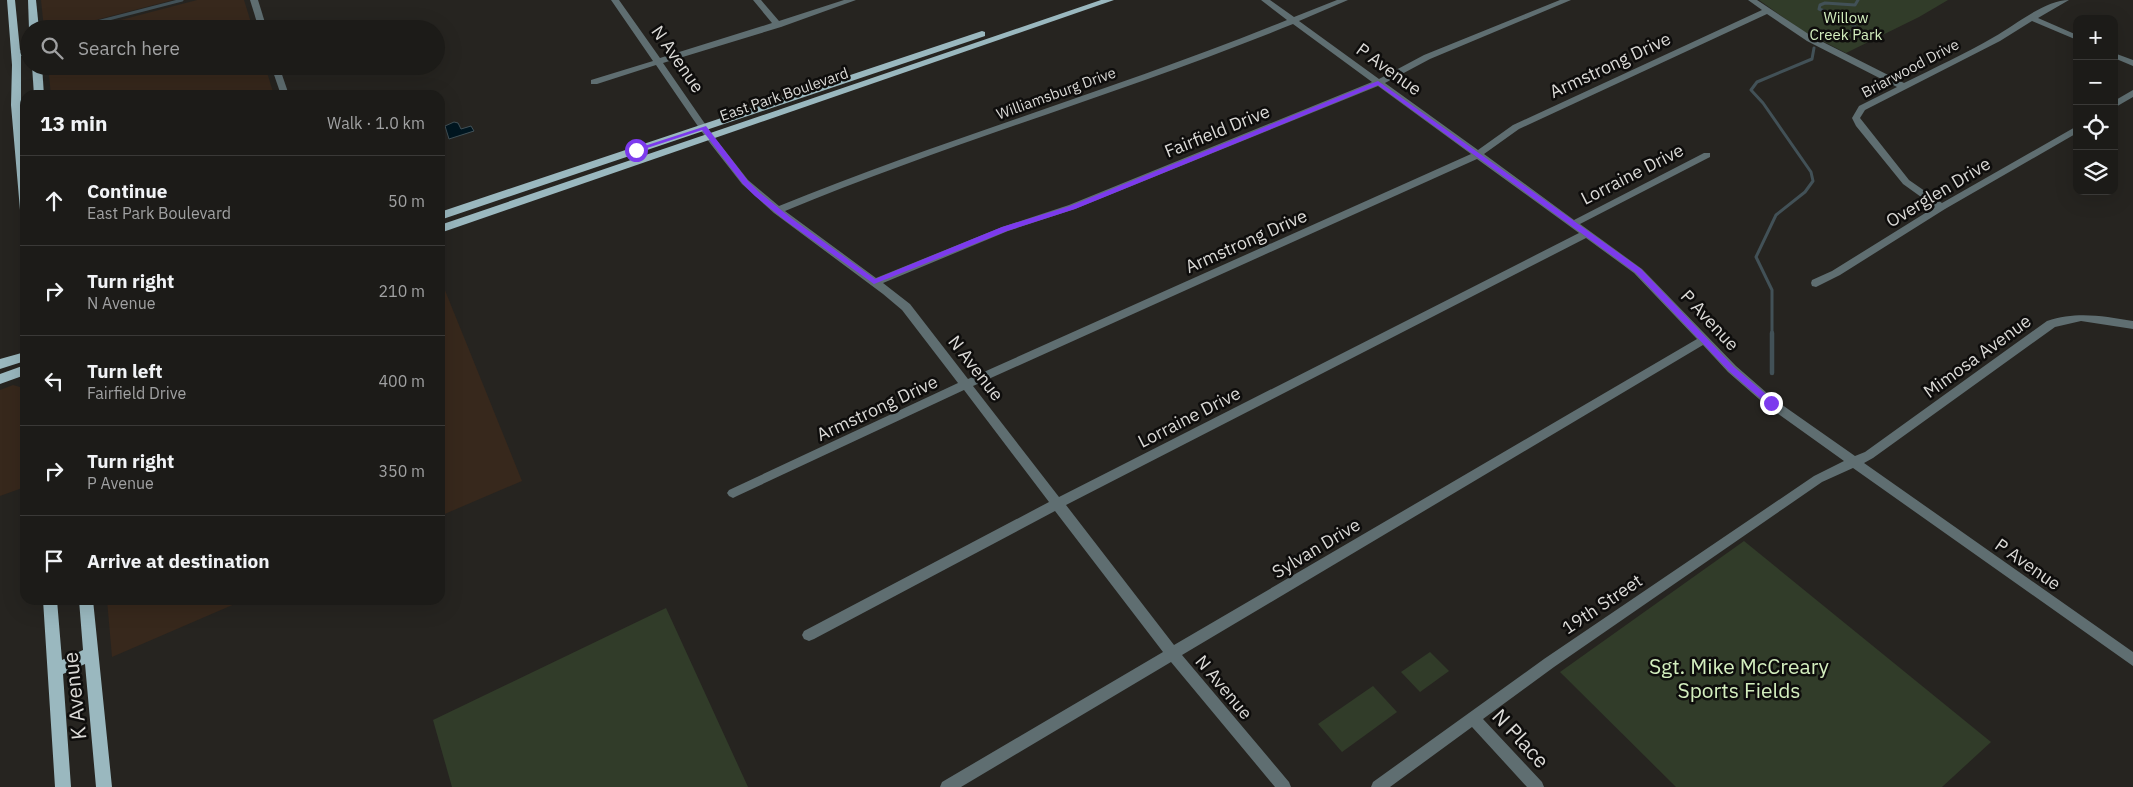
<!DOCTYPE html>
<html lang="en">
<head>
<meta charset="utf-8">
<style>
	:root { --surface:#1c1b18; --page:#252421; --text:#f1f3f6; --muted:#a0a1a2; --line:#3a3937 }
	body { margin:0; font-family:"IBM Plex Sans",sans-serif; background:var(--page); color:var(--text) }
	.controls { position:absolute; right:15px; top:15px; display:grid; overflow:hidden; border-radius:10px; box-shadow:0 5px 20px #0002 }
	.controls button { width:45px; height:45px; display:grid; place-items:center; padding:0; border:0; border-bottom:1px solid var(--line); background:var(--surface); color:var(--text); font:25px sans-serif }
	.stop { position:absolute; width:15px; height:15px; margin:-11px; border:4px solid #7c3aed; border-radius:50%; background:#fff }
	.stop.end { background:#7c3aed; border-color:#fff; box-shadow:0 1px 5px #0008 }
	.list { margin:0; padding:0; list-style:none }
	h2 { display:flex; justify-content:space-between; align-items:center; height:65px; margin:0; padding:0 20px; font-size:21px }
	h2 small { font-size:16px; font-weight:400; color:var(--muted) }
	.list li { display:grid; grid-template-columns:32px 1fr auto; gap:15px; align-items:center; box-sizing:border-box; height:90px; padding:0 20px; border-top:1px solid var(--line) }
	.list b { display:block; font-size:19px; white-space:nowrap }
	.list p { margin:0; font-size:16px; white-space:nowrap; color:var(--muted) }
	.list em { font-size:16px; font-style:normal; color:var(--muted) }
	.icon { flex:none; width:28px; height:28px; fill:none; stroke:currentColor; stroke-width:2; stroke-linecap:round; stroke-linejoin:round }
	.map { position:relative; flex:none; width:2133px; height:787px; overflow:hidden }
	.search { position:absolute; background:var(--surface); box-shadow:0 5px 20px #0002; left:20px; top:20px; width:425px; height:55px; display:flex; align-items:center; gap:12px; box-sizing:border-box; padding:0 18px; border-radius:28px; color:var(--muted); font-size:19px }
	.panel { position:absolute; background:var(--surface); box-shadow:0 5px 20px #0002; left:20px; top:90px; width:425px; height:515px; border-radius:15px }
	.map>svg:first-child { display:block }
	.commercial { fill:#37281c }
	.green { fill:#313c29 }
	.water { fill:#001620; stroke:#425157 }
	.lines { fill:none; stroke-linecap:round; stroke-linejoin:round }
	.stream-far1 { stroke:#425157; stroke-width:3 }
	.stream { stroke:#425157; stroke-width:4.5 }
	.minor { fill:#5f6e71; fill-rule:evenodd }
	.major { fill:#9ab8bf; fill-rule:evenodd }
	.route { fill:#7c3aed }
	.labels { text-anchor:middle; dominant-baseline:central; stroke-width:5; stroke-linejoin:round; paint-order:stroke }
	.far-park-label { font-size:15px; fill:#d3eebe; stroke:#0e0d0c }
	.far-street-label { font-size:15px; fill:#dbdad7; stroke:#0e0d0c }
	.street-label { font-size:18px; fill:#dbdad7; stroke:#0e0d0c }
	.near-park-label { font-size:21px; fill:#d3eebe; stroke:#0e0d0c }
	.near-street-label { font-size:21px; fill:#dbdad7; stroke:#0e0d0c }
</style>
</head>
<body>
<div class="map">
<svg width="2133" height="787" viewBox="0 0 2133 787">
	<rect width="100%" height="100%" fill="#262420"/>
	<g class="commercial">
		<polygon points="41,0 173,0 61,29 44,29"/>
		<polygon points="197,0 244,0 253,29 86,29"/>
		<polygon points="48,66 265,66 274,95 51,95"/>
		<polygon points="440,278 522,481 440,516"/>
		<polygon points="13,385 20,387 25,487 0,496 0,390"/>
		<polygon points="107,600 244,600 112,657"/>
	</g>
	<g class="green">
		<polygon points="1759,0 1948,0 1919,17 1846,53 1801,30"/>
		<polygon points="1744,541 1991,742 1942,787 1676,787 1560,672"/>
		<polygon points="666,608 748,787 452,787 433,720"/>
		<polygon points="1430,652 1449,671 1420,692 1401,672"/>
		<polygon points="1373,686 1397,712 1342,752 1318,724"/>
	</g>
	<polygon class="water" points="454,122 458,123 461,129 471,126 474,131 449,139 445,126"/>
	<g class="lines">
		<g class="stream-far1">
			<polyline points="70,29 182,0"/>
			<polyline points="1826,40 1835,32 1852,31 1856,28 1847,19 1819,9 1820,5 1825,3 1855,5 1858,0"/>
			<polyline points="1772,334 1772,290 1756,257 1776,215 1805,192 1813,181 1811,172 1763,103 1751,90 1757,82 1812,59 1814,48"/>
		</g>
		<polyline class="stream" points="1772,333 1772,373"/>
		<g class="minor">
			<polygon points="250,0 258,0 267,29 259,29"/>
			<path d="M611 0H619L660 58 772 23 753 0H761L779 21 844 0H856L781 27 663 63 712 134 748 180 779 206C946 138 1120 88 1287 20L1261 0H1270L1294 17 1337 0H1348L1299 21 1379 79 1424 55 1560 0H1571L1430 59 1385 83 1478 150 1513 125 1762 10 1748 0H1757L1813 37 1904 83C1934 68 1965 54 1994 37 2015 25 2045 0 2069 0L2038 18 2077 35V40L2032 21 2000 41 1865 110 1860 118 1909 180 1942 203 2077 126V133L1945 209 1840 275 1816 287 1812 286 1811 283 1812 280 1832 271 1935 207 1903 184 1856 126 1852 118 1859 106 1897 87 1807 41 1767 14 1519 129 1484 154 1574 220 1704 153H1710V157L1580 224 1642 269 1736 366 1775 400 1855 456 1865 452 2047 321C2077 311 2103 316 2133 321V329L2081 321 2055 327 1873 458 1864 463 2133 652V666L1853 468 1822 482 1554 667 1483 719 1542 782 1544 787H1527L1472 727 1390 787H1371L1373 782 1544 659 1814 476 1844 461 1767 406 1728 372 1703 345 1182 655 1289 782 1291 787H1275L1171 662 961 787H940L942 782 1163 652 1055 511 814 639 809 641 804 639 802 635 804 631 1049 502 964 390 737 496 733 498 729 496 727 493 729 490 958 383 902 310 883 294 774 213 742 184 706 138 656 65 597 84H591V80L653 61ZM1293 24 1372 82 1069 205 1002 227 876 278 785 211C952 142 1125 92 1293 24ZM1378 86 1471 154 968 379 910 304 883 283 1008 231 1075 209ZM1477 159 1579 233 1059 497 973 386ZM1586 238 1634 273 1697 339 1174 645 1066 505Z"/>
			<polygon points="2114,53 2133,60 2133,66 2114,58"/>
			<polygon points="271,66 279,66 289,95 281,95"/>
			<polygon points="2133,90 2133,97 2114,108 2114,101"/>
		</g>
		<g class="major">
			<polygon points="7,0 15,0 20,50 29,48 29,54 21,56 21,105 25,150 25,214 20,210 11,105 12,65"/>
			<polygon points="28,0 36,0 39,29 29,29"/>
			<polygon points="1101,0 1114,0 440,233 440,225"/>
			<polygon points="982,31 985,32 985,36 440,220 440,212"/>
			<polygon points="32,66 42,66 44,95 34,95"/>
			<polygon points="25,352 25,361 0,369 0,359"/>
			<polygon points="25,365 25,375 0,384 0,374"/>
			<polygon points="43,600 57,600 62,660 83,650 79,600 93,600 112,787 96,787 85,664 63,674 71,787 55,787"/>
		</g>
	</g>
	<polygon class="route" points="1378,81 1641,269 1734,367 1774,401 1774,405 1768,405 1729,371 1636,273 1378,85 1075,209 1007,231 874,284 786,221 755,196 743,184 702,130 638,151 632,150 706,126 748,181 760,193 791,218 875,279 1002,227 1070,206"/>
	<g class="labels">
		<g class="far-park-label">
			<text x="1846" y="17">Willow<tspan x="1846" dy="17">Creek Park</tspan></text>
		</g>
		<g class="far-street-label">
			<text transform="translate(1910 68) rotate(-28)">Briarwood Drive</text>
			<text transform="translate(1056 93) rotate(-20)">Williamsburg Drive</text>
			<text transform="translate(784 94) rotate(-19)">East Park Boulevard</text>
		</g>
		<g class="street-label">
			<text transform="translate(678 59) rotate(55)">N Avenue</text>
			<text transform="translate(1610 65) rotate(-25)">Armstrong Drive</text>
			<text transform="translate(1389 69) rotate(36)">P Avenue</text>
			<text transform="translate(1217 131) rotate(-22)">Fairfield Drive</text>
			<text transform="translate(1632 174) rotate(-27)">Lorraine Drive</text>
			<text transform="translate(1938 192) rotate(-31)">Overglen Drive</text>
			<text transform="translate(1246 241) rotate(-24)">Armstrong Drive</text>
			<text transform="translate(1710 320) rotate(47)">P Avenue</text>
			<text transform="translate(1977 356) rotate(-36)">Mimosa Avenue</text>
			<text transform="translate(976 368) rotate(52)">N Avenue</text>
			<text transform="translate(877 408) rotate(-25)">Armstrong Drive</text>
			<text transform="translate(1189 417) rotate(-27)">Lorraine Drive</text>
			<text transform="translate(1316 548) rotate(-31)">Sylvan Drive</text>
			<text transform="translate(2028 564) rotate(35)">P Avenue</text>
			<text transform="translate(1602 604) rotate(-34)">19th Street</text>
			<text transform="translate(1224 687) rotate(50)">N Avenue</text>
		</g>
		<g class="near-park-label">
			<text x="1739" y="666">Sgt. Mike McCreary<tspan x="1739" dy="24">Sports Fields</tspan></text>
		</g>
		<g class="near-street-label">
			<text transform="translate(74 696) rotate(-96)">K Avenue</text>
			<text transform="translate(1521 738) rotate(47)">N Place</text>
		</g>
	</g>
</svg>
<div class="controls">
<button>+</button>
<button>−</button>
<button><svg class="icon" aria-label="locate" viewBox="0 0 24 24"><circle cx="12" cy="12" r="6"/><path d="M12 2v4M12 18v4M2 12h4M18 12h4"/></svg></button>
<button><svg class="icon" aria-label="layers" viewBox="0 0 24 24"><path d="M12 4l9 5-9 5-9-5zM3 14l9 5 9-5"/></svg></button>
</div>
<div class="stop" style="left:636px;top:150px"></div>
<div class="stop end" style="left:1771px;top:403px"></div>
<div class="search"><svg class="icon" aria-label="search" viewBox="0 0 24 24"><circle cx="10" cy="10" r="6"/><path d="M15 15l6 6"/></svg>Search here</div>
<section class="panel">
<h2>13 min<small>Walk · 1.0 km</small></h2>
<ul class="list">
<li><svg class="icon" aria-label="ahead" viewBox="0 0 24 24"><path d="M12 20V5M6 11l6-6 6 6"/></svg><div><b>Continue</b><p>East Park Boulevard</p></div><em>50 m</em></li>
<li><svg class="icon" aria-label="right" viewBox="0 0 24 24"><path d="M7 20v-9h11M14 6l5 5-5 5"/></svg><div><b>Turn right</b><p>N Avenue</p></div><em>210 m</em></li>
<li><svg class="icon" aria-label="left" viewBox="0 0 24 24"><path d="M17 20v-9H6M10 6l-5 5 5 5"/></svg><div><b>Turn left</b><p>Fairfield Drive</p></div><em>400 m</em></li>
<li><svg class="icon" aria-label="right" viewBox="0 0 24 24"><path d="M7 20v-9h11M14 6l5 5-5 5"/></svg><div><b>Turn right</b><p>P Avenue</p></div><em>350 m</em></li>
<li><svg class="icon" aria-label="arrive" viewBox="0 0 24 24"><path d="M6 21V4h12l-3 4 3 4H6"/></svg><div><b>Arrive at destination</b></div></li>
</ul>
</section>
</div>
</body>
</html>
